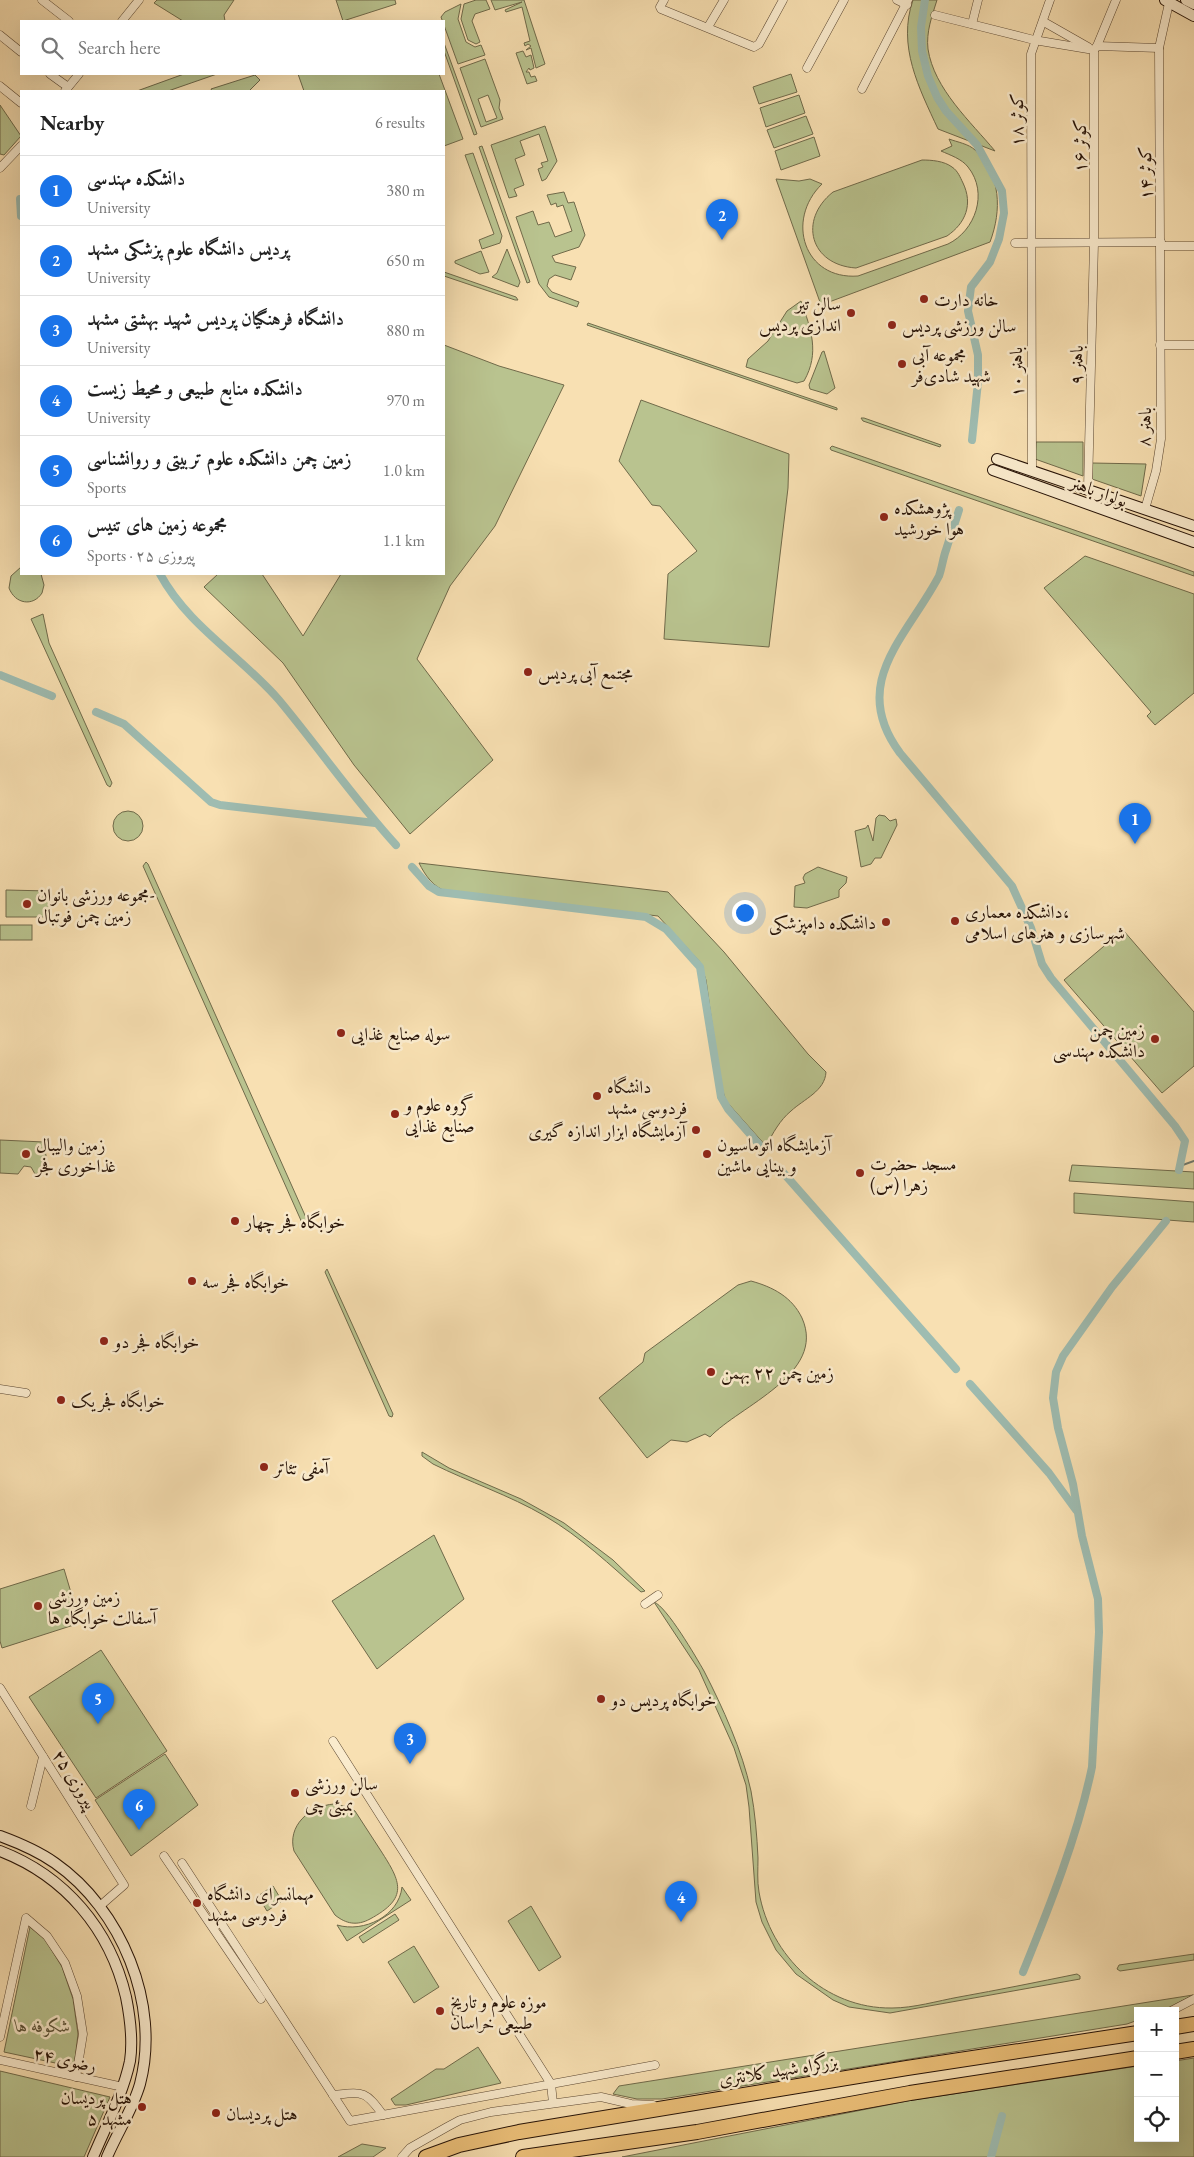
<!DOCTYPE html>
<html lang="en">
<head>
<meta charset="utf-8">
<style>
	:root { --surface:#fff; --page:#f2f2f2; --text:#222; --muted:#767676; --line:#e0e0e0; --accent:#1a73e8 }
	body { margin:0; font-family:"EB Garamond",Amiri,serif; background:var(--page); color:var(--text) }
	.controls { position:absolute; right:15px; bottom:15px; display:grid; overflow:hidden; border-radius:0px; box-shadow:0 5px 20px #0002 }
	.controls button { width:45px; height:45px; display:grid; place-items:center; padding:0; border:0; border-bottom:1px solid var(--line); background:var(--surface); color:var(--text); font:25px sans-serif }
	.you { position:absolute; left:744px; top:912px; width:18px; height:18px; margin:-12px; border:4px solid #fff; border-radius:50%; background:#1a73e8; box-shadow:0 0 0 8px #1a73e833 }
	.badge { display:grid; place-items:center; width:32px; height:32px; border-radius:50%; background:var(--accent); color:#fff; font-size:16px; font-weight:700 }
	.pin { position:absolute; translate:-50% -41px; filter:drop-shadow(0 1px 2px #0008) }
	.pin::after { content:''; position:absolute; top:26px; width:18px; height:15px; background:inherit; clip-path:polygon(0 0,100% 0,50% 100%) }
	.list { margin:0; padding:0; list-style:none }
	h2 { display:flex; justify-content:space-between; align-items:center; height:65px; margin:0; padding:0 20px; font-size:21px }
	h2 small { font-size:16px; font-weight:400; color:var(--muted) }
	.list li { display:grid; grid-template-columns:32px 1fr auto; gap:15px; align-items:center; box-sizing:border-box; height:70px; padding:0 20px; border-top:1px solid var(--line) }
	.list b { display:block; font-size:19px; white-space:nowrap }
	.list p { margin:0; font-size:16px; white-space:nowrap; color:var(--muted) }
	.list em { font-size:16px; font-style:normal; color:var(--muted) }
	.icon { flex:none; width:28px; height:28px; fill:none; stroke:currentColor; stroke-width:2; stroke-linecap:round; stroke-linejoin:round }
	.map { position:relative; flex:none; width:1194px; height:2157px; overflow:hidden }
	.search { position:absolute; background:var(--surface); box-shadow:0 5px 20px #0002; left:20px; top:20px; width:425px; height:55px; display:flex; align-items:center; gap:12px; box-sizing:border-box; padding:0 18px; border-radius:0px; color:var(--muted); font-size:19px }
	.panel { position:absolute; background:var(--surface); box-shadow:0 5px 20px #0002; left:20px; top:90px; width:425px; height:485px; border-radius:0px }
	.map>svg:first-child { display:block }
	.green { fill:#b9c38f; stroke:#706a4a; fill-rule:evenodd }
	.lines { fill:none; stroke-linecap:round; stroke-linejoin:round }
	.stream { stroke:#6e786d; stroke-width:2 }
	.canal { stroke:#9ebcb1; stroke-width:8 }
	.street-casing { stroke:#5a4631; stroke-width:9 }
	.secondary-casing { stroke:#261206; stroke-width:12 }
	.highway-casing { stroke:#261206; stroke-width:16 }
	.street { stroke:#faebcd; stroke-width:8 }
	.secondary { stroke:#faebcd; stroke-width:10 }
	.highway { stroke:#ecc079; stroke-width:14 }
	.poi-dot { fill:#8f2418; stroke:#faebcd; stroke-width:2 }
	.labels { text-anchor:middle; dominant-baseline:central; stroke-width:5; stroke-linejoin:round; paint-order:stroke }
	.street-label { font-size:18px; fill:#261206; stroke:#faebcd }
	.poi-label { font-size:18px; fill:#261206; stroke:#faebcd; text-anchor:start }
	.park-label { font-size:18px; font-style:italic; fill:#595036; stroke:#faebcd }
</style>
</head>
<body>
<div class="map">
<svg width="1194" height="2157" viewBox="0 0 1194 2157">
	<rect width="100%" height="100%" fill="#f8e0b2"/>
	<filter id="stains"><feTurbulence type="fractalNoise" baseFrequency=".004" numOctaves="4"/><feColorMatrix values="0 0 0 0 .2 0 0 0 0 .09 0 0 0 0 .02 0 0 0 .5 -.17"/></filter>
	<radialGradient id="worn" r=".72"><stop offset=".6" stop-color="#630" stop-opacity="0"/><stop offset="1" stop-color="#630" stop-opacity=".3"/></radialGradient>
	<g class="green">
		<polygon points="157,0 234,0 224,15 225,21 183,21 154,3"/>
		<polygon points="336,0 395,0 396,4 343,21"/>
		<polygon points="476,0 486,0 490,9 475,14 472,21 480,42 476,44 468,40 461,19 464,4"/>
		<polygon points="491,0 524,0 545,64 536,68 531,48 526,50 531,46 528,44 525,46 524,43 530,41 522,7 506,12 505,10 522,2 495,10"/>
		<path d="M913 0H937C932 16 926 32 928 49 934 89 971 122 995 151L938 129C919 88 897 46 913 0Z"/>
		<polygon points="461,4 458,19 466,42 475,47 481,45 485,55 458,64 441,17 445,12"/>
		<polygon points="444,43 477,134 474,135 444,51"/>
		<polygon points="523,51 526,57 531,55 534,68 530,70 529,68 526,72 529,72 531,77 535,76 537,81 527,84 516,53"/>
		<path d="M485 59 500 100 499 108 503 119 481 127 460 68ZM488 95 497 118 486 122 478 99Z"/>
		<polygon points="184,74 217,74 168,91 137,91"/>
		<polygon points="298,74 439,74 463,139 444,146 444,91 304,91"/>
		<polygon points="791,74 797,92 759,104 753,87"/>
		<polygon points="255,75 260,80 249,91 212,91 211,89"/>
		<polygon points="799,95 805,113 766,127 760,108"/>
		<polygon points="0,105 21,136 4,155 0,154"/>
		<polygon points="806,116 813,134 774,148 767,130"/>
		<polygon points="545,126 557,161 546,179 542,181 538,169 543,167 541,163 548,161 539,134 520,141 525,155 515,159 524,185 514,189 517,196 509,198 491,145"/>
		<polygon points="814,137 820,156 781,170 775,151"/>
		<path d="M949 139C957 142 969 144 975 150 1001 175 1002 210 990 242L821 305 776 179 799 181 810 179 822 184C785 220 804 280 858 276L948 244C975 231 989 193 968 167 962 159 950 155 941 151L952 146Z"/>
		<polygon points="482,146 530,282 527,283 479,147"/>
		<polygon points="473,153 502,236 500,243 482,249 479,240 494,234 465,155"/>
		<path d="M922 160C932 160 944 161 952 167 958 171 960 177 963 183 973 204 966 223 947 236L856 268C810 265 798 220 833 192Z"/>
		<polygon points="564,192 568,203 574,202 585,235 579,247 552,256 555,262 576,267 571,280 555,275 549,279 547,286 552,292 579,302 577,307 549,297 539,284 516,217 533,211 538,225 549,222 555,237 572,231 563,205 557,207 556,203 551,205 547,195"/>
		<polygon points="507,249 520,282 518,287 492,277 497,273"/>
		<polygon points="481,251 489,272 480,274 455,263 455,261"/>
		<polygon points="444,272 516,297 518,300 515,300 444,276"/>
		<path d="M801 301C811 329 820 353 804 381L797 383 746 367 748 359 768 341 787 311Z"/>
		<polygon points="588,323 837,408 837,410 587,325"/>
		<polygon points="444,345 499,366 564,385 495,526 450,586 417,659 493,760 410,834 354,765 283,663 204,587 218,574 262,574 303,636 341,574 444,574"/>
		<polygon points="824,351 835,388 827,394 810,389 809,385 822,352"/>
		<polygon points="641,400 789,454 788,488 769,647 664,639 668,574 697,551 660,506 652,505 619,461"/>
		<polygon points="861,418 864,418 941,445 940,447 863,421"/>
		<polygon points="1036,442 1083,442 1083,476 1035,459"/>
		<polygon points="832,446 1175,565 1194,572 1194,576 831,450 830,448"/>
		<polygon points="1092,463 1146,464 1141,496 1092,479"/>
		<polygon points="1085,556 1194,594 1194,693 1155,725 1147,716 1151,712 1044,588"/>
		<path d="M21 567V574H41L44 585 42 593C33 607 15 604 9 588L11 576Z"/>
		<polygon points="43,614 49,643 112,783 110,787 107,785 31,619"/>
		<circle cx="128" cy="826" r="15"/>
		<polygon points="879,815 885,816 890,821 896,819 897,825 881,858 875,858 871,864 861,867 855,831 866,828 868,825 873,841 876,818"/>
		<polygon points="146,862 148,864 308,1222 306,1226 303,1225 143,866"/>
		<path d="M419 863 668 892 724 952 808 1054 826 1072C825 1091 804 1099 791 1111 780 1120 773 1133 766 1146L726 1101 720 1082 706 980 700 962 658 916 446 891C433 887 425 875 419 863Z"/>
		<polygon points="818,867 847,877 846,883 839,890 839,897 807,908 794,907 795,886 805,883 803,878 805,874"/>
		<polygon points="6,890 49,891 49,917 6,917"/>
		<rect x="0" y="925" width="32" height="15"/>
		<polygon points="1123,930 1194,1012 1194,1066 1162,1093 1064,980"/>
		<polygon points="0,1140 44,1142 46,1156 43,1160 43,1171 50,1171 50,1173 35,1174 31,1167 24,1166 18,1174 0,1173"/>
		<polygon points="1072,1165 1194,1172 1194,1189 1069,1181"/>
		<polygon points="1074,1193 1194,1202 1194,1222 1074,1213"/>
		<polygon points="327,1269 393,1414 392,1417 389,1416 325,1272"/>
		<path d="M751 1281C773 1287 792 1297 802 1318 827 1374 739 1406 710 1437L705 1434 687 1442 671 1440 647 1458 599 1398 643 1362 645 1353 738 1285Z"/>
		<path d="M422 1452 449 1468 521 1499 564 1523 613 1560 645 1591 641 1592C610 1565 581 1537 545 1516 509 1495 469 1482 433 1464L422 1456Z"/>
		<polygon points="434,1535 464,1599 377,1669 332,1601"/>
		<polygon points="64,1569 80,1623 2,1648 0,1641 0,1589"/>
		<path d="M654 1602C667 1607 696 1657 704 1671 723 1708 742 1750 751 1791 755 1812 757 1836 758 1858 758 1869 757 1881 759 1892 770 1956 825 2009 892 2008 914 2008 937 2001 959 1997 998 1990 1038 1982 1077 1974L1080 1976V1979L890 2013 849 2007 833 2000 796 1974 776 1950 762 1922 756 1902 749 1807 746 1785 734 1748 699 1670Z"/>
		<polygon points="101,1650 167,1751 96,1798 29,1697"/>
		<polygon points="165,1754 198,1805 131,1856 95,1800"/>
		<path d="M334 1804 348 1807 355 1811C364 1824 372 1838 381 1851 401 1882 409 1898 370 1919 357 1926 346 1924 335 1915L294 1851C287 1826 309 1806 334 1804Z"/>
		<polygon points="273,1886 282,1901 267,1911 258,1896"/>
		<path d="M402 1887 411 1900 347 1941 337 1925C364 1933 399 1916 402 1887Z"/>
		<polygon points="531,1906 561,1957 539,1971 508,1921"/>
		<polygon points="395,1914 399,1920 363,1943 359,1937"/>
		<polygon points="30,1927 45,1939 62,1967 73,1999 78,2034 74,2067 4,2052"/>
		<polygon points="414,1946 439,1987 414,2003 388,1962"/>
		<polygon points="1194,1954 1194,1960 1120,1971 1117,1969 1119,1965"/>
		<polygon points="1193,1995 1163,2011 1138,2011 1138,2020 1127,2024 662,2099 637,2099 613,2094 619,2086"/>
		<polygon points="478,2047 501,2083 406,2105 395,2105 391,2099 436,2069 444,2069"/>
		<polygon points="1194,2058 1194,2157 622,2157 913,2100 1138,2066 1138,2138 1175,2138 1175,2061"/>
		<polygon points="0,2071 110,2097 84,2157 0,2157"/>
		<polygon points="362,2144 386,2148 373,2157 338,2157"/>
	</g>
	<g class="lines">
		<polyline class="stream" points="1180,1166 1194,1161"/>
		<g class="canal">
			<polyline points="925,0 921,27 922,51 928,76 937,97 946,111 977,145 1002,191 1004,213 999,239 990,262 971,287 968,311 978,355 978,382 972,440"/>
			<polyline points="20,199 21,216"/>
			<path d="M959 510C955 523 950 537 946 550 943 558 942 568 939 576 907 637 848 683 900 753L1012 886 1031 928 1042 964 1051 978 1175 1126 1185 1141 1179 1170"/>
			<path d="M160 574C188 626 241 656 279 700 319 748 354 799 396 845"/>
			<polyline points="0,675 52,696"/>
			<polyline points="96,712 124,724 211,802 220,805 375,823"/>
			<polyline points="412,867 429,886 439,892 646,917 666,929 700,967 721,1097 728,1109 764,1150"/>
			<polyline points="780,1169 956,1369"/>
			<polyline points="970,1384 1049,1473 1076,1510"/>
			<path d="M1023 1972C1049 1908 1078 1835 1092 1767L1099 1632 1098 1599 1082 1536 1073 1484 1058 1428 1053 1398 1056 1372 1063 1356 1112 1287 1166 1221"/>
			<polyline points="991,2157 1002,2116"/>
		</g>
		<g class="street-casing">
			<g id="street">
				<polyline points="42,0 69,21"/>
				<polyline points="664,0 660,7 661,9 754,47 759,44 783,0"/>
				<polyline points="897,0 907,5"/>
				<polyline points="935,15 1034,40 1094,50 1097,46 1159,48"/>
				<polyline points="122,21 139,0"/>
				<polyline points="1044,22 1088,47"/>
				<polyline points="972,24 978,0"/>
				<polyline points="708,27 724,0"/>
				<polyline points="0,35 21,52"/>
				<polyline points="1097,46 1116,0"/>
				<polyline points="807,68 844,0"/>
				<polyline points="50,74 68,87"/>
				<polyline points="0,86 21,103"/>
				<polyline points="862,89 908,0"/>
				<polyline points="65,91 79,74"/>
				<polyline points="0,168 21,146"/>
				<polyline points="1015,243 1161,242"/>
				<polyline points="1161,246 1194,246"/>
				<polyline points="1160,345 1194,345"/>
				<polyline points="1032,470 1031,54 1050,0"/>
				<polyline points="1088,488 1094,243 1094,50"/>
				<polyline points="1145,509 1156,471 1161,439 1159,48 1169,3"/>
				<polyline points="0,1389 26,1393"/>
				<polyline points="645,1604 658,1595"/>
				<polyline points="0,1688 124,1885 100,1906"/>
				<polyline points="333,1741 551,2084 553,2103"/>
				<polyline points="31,1806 43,1757"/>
				<polyline points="164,1856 261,1999"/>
				<polyline points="182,1863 350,2121 655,2065"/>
				<polyline points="1171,2011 1194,1999"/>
				<polyline points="0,2037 26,1918 47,1936 65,1963 77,1996 83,2034 76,2077"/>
				<polyline points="0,2060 123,2087"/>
				<path d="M333 2095C363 2092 365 2090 383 2115"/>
				<polyline points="402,2157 410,2148 447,2127 460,2120 491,2112 601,2097 631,2104 653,2105"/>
			</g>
		</g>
		<g class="secondary-casing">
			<g id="secondary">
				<polyline points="1165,0 1194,16"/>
				<polyline points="1186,0 1194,4"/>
				<polyline points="997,459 1194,526"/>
				<polyline points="993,470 1194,542"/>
				<path d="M0 1836C19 1843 38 1851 55 1863 121 1909 161 2004 140 2084 133 2109 117 2133 107 2157"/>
				<path d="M0 1851C65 1876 110 1929 126 1997 130 2017 133 2041 130 2061 123 2094 106 2126 93 2157"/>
			</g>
		</g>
		<g class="highway-casing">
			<g id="highway">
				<polyline points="1175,2027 1194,2024"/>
				<polyline points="1175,2052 1194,2049"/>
				<polyline points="426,2157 459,2145 519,2132 907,2068 1138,2033"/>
				<polyline points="523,2157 697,2132 910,2093 1138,2058"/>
			</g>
		</g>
		<use href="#street" class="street"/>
		<use href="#secondary" class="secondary"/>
		<use href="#highway" class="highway"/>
	</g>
	<g class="poi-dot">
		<circle cx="924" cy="299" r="5"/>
		<circle cx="851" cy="313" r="5"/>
		<circle cx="892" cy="325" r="5"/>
		<circle cx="902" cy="364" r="5"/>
		<circle cx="884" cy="517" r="5"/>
		<circle cx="528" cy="672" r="5"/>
		<circle cx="27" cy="904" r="5"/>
		<circle cx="955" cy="921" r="5"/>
		<circle cx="886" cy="922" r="5"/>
		<circle cx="341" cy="1033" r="5"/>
		<circle cx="1155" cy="1039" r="5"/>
		<circle cx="597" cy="1096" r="5"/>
		<circle cx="395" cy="1114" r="5"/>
		<circle cx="696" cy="1130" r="5"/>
		<circle cx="26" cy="1154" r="5"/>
		<circle cx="707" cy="1154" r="5"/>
		<circle cx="860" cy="1173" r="5"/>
		<circle cx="235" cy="1221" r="5"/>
		<circle cx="192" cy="1281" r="5"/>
		<circle cx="104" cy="1341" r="5"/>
		<circle cx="711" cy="1372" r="5"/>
		<circle cx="61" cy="1400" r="5"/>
		<circle cx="264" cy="1467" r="5"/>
		<circle cx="38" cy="1606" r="5"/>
		<circle cx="601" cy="1699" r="5"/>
		<circle cx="295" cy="1793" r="5"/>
		<circle cx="197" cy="1903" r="5"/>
		<circle cx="440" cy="2011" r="5"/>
		<circle cx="142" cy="2107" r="5"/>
		<circle cx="216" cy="2113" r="5"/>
	</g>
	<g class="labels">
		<g class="street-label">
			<text transform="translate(1016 120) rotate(-90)">کوثر ۱۸</text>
			<text transform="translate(1079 146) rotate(-90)">کوثر ۱۶</text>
			<text transform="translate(1145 173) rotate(-91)">کوثر ۱۴</text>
			<text transform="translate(1076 365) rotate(-89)">باهنر ۹</text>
			<text transform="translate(1016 372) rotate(-91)">باهنر ۱۰</text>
			<text transform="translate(1144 427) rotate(-88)">باهنر ۸</text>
			<text transform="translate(1099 491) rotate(20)">بولوار باهنر</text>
			<text transform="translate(75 1779) rotate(58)">پیروزی ۲۵</text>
			<text transform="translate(65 2059) rotate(12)">رضوی ۲۴</text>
			<text transform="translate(778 2070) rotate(-9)">بزرگراه شهید کلانتری</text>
		</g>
		<g class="poi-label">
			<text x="934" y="299">خانه دارت</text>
			<text x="841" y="303" text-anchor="end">سالن تیر<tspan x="841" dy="21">اندازی پردیس</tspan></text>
			<text x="902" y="325">سالن ورزشی پردیس</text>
			<text x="912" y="354">مجموعه آبی<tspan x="912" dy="21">شهید شادی‌فر</tspan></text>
			<text x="894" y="507">پژوهشکده<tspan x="894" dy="21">هوا خورشید</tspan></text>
			<text x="538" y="672">مجتمع آبی پردیس</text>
			<text x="37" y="894">مجموعه ورزشی بانوان-<tspan x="37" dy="21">زمین چمن فوتبال</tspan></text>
			<text x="965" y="911">دانشکده معماری،<tspan x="965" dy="21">شهرسازی و هنرهای اسلامی</tspan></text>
			<text x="876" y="922" text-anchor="end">دانشکده دامپزشکی</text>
			<text x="1145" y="1029" text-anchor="end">زمین چمن<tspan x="1145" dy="21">دانشکده مهندسی</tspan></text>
			<text x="351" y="1033">سوله صنایع غذایی</text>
			<text x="607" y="1086">دانشگاه<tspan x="607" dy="21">فردوسی مشهد</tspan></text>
			<text x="405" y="1104">گروه علوم و<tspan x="405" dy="21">صنایع غذایی</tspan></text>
			<text x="686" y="1130" text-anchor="end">آزمایشگاه ابزار اندازه گیری</text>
			<text x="36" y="1144">زمین والیبال<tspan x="36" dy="21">غذاخوری فجر</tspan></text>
			<text x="717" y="1144">آزمایشگاه اتوماسیون<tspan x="717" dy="21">و بینایی ماشین</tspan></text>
			<text x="870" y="1163">مسجد حضرت<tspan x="870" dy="21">زهرا (س)</tspan></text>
			<text x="245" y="1221">خوابگاه فجر چهار</text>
			<text x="202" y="1281">خوابگاه فجر سه</text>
			<text x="114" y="1341">خوابگاه فجر دو</text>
			<text x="721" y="1372">زمین چمن ۲۲ بهمن</text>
			<text x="71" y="1400">خوابگاه فجر یک</text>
			<text x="274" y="1467">آمفی تئاتر</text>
			<text x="48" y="1596">زمین ورزشی<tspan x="48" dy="21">آسفالت خوابگاه ها</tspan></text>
			<text x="611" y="1699">خوابگاه پردیس دو</text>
			<text x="305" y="1783">سالن ورزشی<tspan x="305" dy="21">بمبئی چی</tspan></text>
			<text x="207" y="1893">مهمانسرای دانشگاه<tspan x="207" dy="21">فردوسی مشهد</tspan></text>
			<text x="450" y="2001">موزه علوم و تاریخ<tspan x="450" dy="21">طبیعی خراسان</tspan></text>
			<text x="132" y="2097" text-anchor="end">هتل پردیسان<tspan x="132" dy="21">۵ مشهد</tspan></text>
			<text x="226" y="2113">هتل پردیسان</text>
		</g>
		<g class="park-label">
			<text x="43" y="2025">شکوفه ها</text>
		</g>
	</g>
	<rect width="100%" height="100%" filter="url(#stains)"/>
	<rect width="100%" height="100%" fill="url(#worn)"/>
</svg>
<div class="controls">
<button>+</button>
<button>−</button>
<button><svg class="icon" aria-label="locate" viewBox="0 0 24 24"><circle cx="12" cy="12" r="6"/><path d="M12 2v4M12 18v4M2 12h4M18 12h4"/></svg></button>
</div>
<div class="you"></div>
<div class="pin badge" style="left:1135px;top:844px">1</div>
<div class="pin badge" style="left:722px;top:240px">2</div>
<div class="pin badge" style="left:410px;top:1764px">3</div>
<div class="pin badge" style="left:681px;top:1922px">4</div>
<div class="pin badge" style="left:98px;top:1724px">5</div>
<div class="pin badge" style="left:139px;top:1830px">6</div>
<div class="search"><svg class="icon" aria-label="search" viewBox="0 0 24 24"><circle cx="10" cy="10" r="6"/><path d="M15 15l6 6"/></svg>Search here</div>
<section class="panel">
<h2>Nearby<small>6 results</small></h2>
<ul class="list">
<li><span class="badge">1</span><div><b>دانشکده مهندسی</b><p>University</p></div><em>380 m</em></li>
<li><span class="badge">2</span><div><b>پردیس دانشگاه علوم پزشکی مشهد</b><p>University</p></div><em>650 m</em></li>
<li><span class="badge">3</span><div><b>دانشگاه فرهنگیان پردیس شهید بهشتی مشهد</b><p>University</p></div><em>880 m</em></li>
<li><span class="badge">4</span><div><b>دانشکده منابع طبیعی و محیط زیست</b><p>University</p></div><em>970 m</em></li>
<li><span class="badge">5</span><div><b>زمین چمن دانشکده علوم تربیتی و روانشناسی</b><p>Sports</p></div><em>1.0 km</em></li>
<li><span class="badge">6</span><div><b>مجموعه زمین های تنیس</b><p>Sports · پیروزی ۲۵</p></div><em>1.1 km</em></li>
</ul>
</section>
</div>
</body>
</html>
